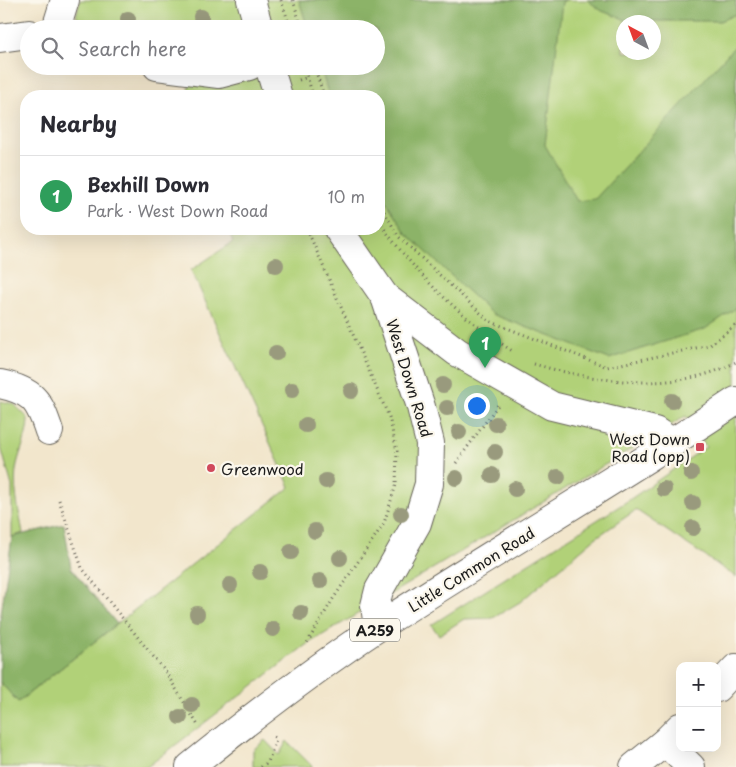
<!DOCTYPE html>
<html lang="en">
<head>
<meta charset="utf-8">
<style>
	:root { --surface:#fff; --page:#f2f2f3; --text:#2b2b33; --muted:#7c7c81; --line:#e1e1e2; --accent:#1a73e8 }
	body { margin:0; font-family:"Playpen Sans",sans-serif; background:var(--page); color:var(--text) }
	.controls { position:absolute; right:15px; bottom:15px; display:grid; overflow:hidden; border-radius:10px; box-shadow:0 5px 20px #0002 }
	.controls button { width:45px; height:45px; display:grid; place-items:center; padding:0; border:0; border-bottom:1px solid var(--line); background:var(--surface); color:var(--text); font:25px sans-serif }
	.compass { position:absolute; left:616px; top:15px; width:45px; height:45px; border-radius:50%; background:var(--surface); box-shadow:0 5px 20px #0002; rotate:319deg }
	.you { position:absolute; left:476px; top:405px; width:18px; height:18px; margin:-12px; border:4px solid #fff; border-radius:50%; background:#1a73e8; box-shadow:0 0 0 8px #1a73e833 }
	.badge { display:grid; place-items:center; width:32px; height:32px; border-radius:50%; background:var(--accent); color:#fff; font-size:16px; font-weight:700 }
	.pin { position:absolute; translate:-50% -41px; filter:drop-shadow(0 1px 2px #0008) }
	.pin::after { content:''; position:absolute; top:26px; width:18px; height:15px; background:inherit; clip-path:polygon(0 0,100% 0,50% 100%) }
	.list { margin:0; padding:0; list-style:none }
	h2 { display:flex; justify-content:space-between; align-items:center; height:65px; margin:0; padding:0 20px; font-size:21px }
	h2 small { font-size:16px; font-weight:400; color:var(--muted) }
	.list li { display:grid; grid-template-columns:32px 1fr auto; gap:15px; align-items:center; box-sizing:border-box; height:80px; padding:0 20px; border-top:1px solid var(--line) }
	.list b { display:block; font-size:19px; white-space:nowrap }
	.list p { margin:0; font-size:16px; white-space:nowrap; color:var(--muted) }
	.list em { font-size:16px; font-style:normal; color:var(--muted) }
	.icon { flex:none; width:28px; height:28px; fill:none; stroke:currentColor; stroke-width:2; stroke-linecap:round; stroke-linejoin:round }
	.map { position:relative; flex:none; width:736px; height:767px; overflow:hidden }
	.search { position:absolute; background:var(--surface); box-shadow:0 5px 20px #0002; left:20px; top:20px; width:365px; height:55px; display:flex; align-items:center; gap:12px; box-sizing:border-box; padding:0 18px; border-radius:28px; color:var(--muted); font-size:19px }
	.panel { position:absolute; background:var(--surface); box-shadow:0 5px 20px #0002; left:20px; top:90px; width:365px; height:145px; border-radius:20px }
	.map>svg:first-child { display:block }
	.green { fill:#b1d178; stroke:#66764a; fill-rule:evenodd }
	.forest { fill:#8cb368; stroke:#546842 }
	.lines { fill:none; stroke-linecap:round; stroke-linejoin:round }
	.minor-casing { stroke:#67635a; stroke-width:30 }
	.highway-casing { stroke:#67635a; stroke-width:30 }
	.path { stroke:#67635a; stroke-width:3; stroke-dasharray:1 4; stroke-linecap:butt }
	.minor { stroke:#fff; stroke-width:28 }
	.highway { stroke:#fff; stroke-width:28 }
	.tree { fill:#999a7d }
	.poi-dot { fill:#d1495b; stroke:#fbf7ec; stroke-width:2 }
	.labels { text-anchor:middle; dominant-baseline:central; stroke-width:4.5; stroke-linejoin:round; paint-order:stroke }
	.shield { fill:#fbf7ec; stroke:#5f5e5a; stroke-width:1 }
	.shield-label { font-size:14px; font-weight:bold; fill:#1c1c1c }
	.street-label { font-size:15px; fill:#1c1c1c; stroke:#fbf7ec }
	.poi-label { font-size:15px; fill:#1c1c1c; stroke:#fbf7ec; text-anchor:end }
</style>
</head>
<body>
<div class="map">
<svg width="736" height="767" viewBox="0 0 736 767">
	<rect width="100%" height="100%" fill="#fbf7ec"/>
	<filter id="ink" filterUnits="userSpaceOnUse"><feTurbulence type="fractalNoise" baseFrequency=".02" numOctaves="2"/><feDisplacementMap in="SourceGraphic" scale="10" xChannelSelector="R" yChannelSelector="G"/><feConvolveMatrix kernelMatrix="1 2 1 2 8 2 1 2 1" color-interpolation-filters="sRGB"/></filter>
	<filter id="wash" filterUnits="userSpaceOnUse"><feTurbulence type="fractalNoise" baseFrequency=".0096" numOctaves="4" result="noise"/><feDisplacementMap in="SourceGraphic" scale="20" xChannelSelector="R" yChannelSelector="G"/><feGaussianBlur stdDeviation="1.12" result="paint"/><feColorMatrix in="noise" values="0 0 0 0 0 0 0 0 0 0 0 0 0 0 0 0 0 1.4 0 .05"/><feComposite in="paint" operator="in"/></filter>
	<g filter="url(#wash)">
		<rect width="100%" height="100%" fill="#f2e6cc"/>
		<g class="green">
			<path d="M80 0H736V577L636 510 594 539 520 602 493 618 464 619 439 635 431 625 629 500 706 447 686 416 306 645 147 767H0V682L18 702 290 487 191 270 233 242 230 234 238 229H379V96H191L188 91 194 66H376V29H89L76 16ZM624 22H654V52H624Z"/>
			<path d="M0 401 14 404 28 418C28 435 21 448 17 464 12 486 19 511 23 533L12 537V486L0 444Z"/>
			<polygon points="265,740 279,755 287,741 313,767 253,767 253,750"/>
		</g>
		<g class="forest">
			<polygon points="299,0 566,0 562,2 545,145 577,201 595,199 736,45 736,308 705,329 609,359 492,314 406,233 379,190 379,96 329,96 320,66 376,66 376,29 308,29"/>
			<polygon points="587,0 736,0 736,14 720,21 629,21 602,11"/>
			<polygon points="64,524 71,568 117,624 18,702 0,682 0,621 12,537"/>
		</g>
	</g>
	<g filter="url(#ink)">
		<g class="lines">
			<g class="minor-casing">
				<g id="minor">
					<polyline points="251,0 259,29"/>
					<polyline points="56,29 65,0"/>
					<polyline points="0,38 29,34"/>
					<polyline points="157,66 219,74 249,66"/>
					<polyline points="269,66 278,96"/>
					<polyline points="338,229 385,297 457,352 552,406 655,431 673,443"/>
					<path d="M0 384C33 391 39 400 49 431"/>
					<polyline points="378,627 375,606 379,590 417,523 429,484 430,443 421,407 385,297"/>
					<polyline points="717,688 736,668"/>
					<polyline points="665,742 691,767"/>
					<polyline points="634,767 665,742 680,727"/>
				</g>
			</g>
			<g class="highway-casing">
				<path id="highway" d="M190 767C251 718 313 670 378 627 496 550 619 479 736 401"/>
			</g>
			<g class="path">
				<polyline points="281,0 291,29"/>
				<polyline points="293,0 302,29"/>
				<polyline points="304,66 313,96"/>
				<polyline points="314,66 324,96"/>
				<polyline points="299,80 308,77"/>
				<polyline points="379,203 399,237 489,321 607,367 710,345 736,325"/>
				<path d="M379 221C413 272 462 319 514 352"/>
				<polyline points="307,229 389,417 397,451 396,485 384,523 333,599 307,643"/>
				<path d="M534 364C596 382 677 394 736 362"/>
				<polyline points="456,463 498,405"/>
				<polyline points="59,500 82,568 165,671 199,727"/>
				<polyline points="261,767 268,762 276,740 272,734"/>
			</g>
			<use href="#minor" class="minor"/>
			<use href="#highway" class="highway"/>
		</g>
		<g class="tree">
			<circle cx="201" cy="17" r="8"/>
			<circle cx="128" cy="19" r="8"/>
			<circle cx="276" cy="265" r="8"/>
			<circle cx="276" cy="353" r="8"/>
			<circle cx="443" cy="385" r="8"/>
			<circle cx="292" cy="390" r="8"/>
			<circle cx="351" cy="391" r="8"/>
			<circle cx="672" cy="401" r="8"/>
			<circle cx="447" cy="408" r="8"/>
			<circle cx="496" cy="424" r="8"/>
			<circle cx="306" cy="425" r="8"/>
			<circle cx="459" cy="432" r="8"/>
			<circle cx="495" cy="452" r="8"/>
			<circle cx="691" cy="473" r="8"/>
			<circle cx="492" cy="475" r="8"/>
			<circle cx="558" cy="477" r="8"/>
			<circle cx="456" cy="478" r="8"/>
			<circle cx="326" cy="481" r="8"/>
			<circle cx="515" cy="489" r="8"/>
			<circle cx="664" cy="489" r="8"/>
			<circle cx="693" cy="503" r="8"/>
			<circle cx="401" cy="514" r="8"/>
			<circle cx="693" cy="528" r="8"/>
			<circle cx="315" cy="531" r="8"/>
			<circle cx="291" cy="552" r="8"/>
			<circle cx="340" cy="558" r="8"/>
			<circle cx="260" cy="572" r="8"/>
			<circle cx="320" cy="581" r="8"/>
			<circle cx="230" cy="585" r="8"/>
			<circle cx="301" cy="613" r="8"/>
			<circle cx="197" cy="614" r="8"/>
			<circle cx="273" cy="629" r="8"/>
			<circle cx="192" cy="705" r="8"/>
			<circle cx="180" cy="717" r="8"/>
		</g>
	</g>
	<g class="poi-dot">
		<rect x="695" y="442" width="10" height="10" rx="2.5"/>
		<circle cx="211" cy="468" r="5"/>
	</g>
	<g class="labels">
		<rect class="shield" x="350" y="618.5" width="50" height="23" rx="4"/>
		<g class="shield-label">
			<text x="375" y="630">A259</text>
		</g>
		<g class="street-label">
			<text transform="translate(410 378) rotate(73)">West Down Road</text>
			<text transform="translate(471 569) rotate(-32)">Little Common Road</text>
		</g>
		<g class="poi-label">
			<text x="690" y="438">West Down<tspan x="690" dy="17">Road (opp)</tspan></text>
			<text x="221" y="468" text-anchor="start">Greenwood</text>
		</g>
	</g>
</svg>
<div class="controls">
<button>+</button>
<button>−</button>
</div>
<svg class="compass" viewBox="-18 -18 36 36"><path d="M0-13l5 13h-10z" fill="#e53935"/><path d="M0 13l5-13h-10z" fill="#7c7c81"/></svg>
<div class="you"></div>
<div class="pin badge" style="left:485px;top:368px;background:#2e9e5b">1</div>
<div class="search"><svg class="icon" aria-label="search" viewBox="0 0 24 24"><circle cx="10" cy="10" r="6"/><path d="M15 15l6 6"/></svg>Search here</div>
<section class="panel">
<h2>Nearby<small></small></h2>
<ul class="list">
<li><span class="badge" style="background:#2e9e5b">1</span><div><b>Bexhill Down</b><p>Park · West Down Road</p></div><em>10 m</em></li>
</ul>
</section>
</div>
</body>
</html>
